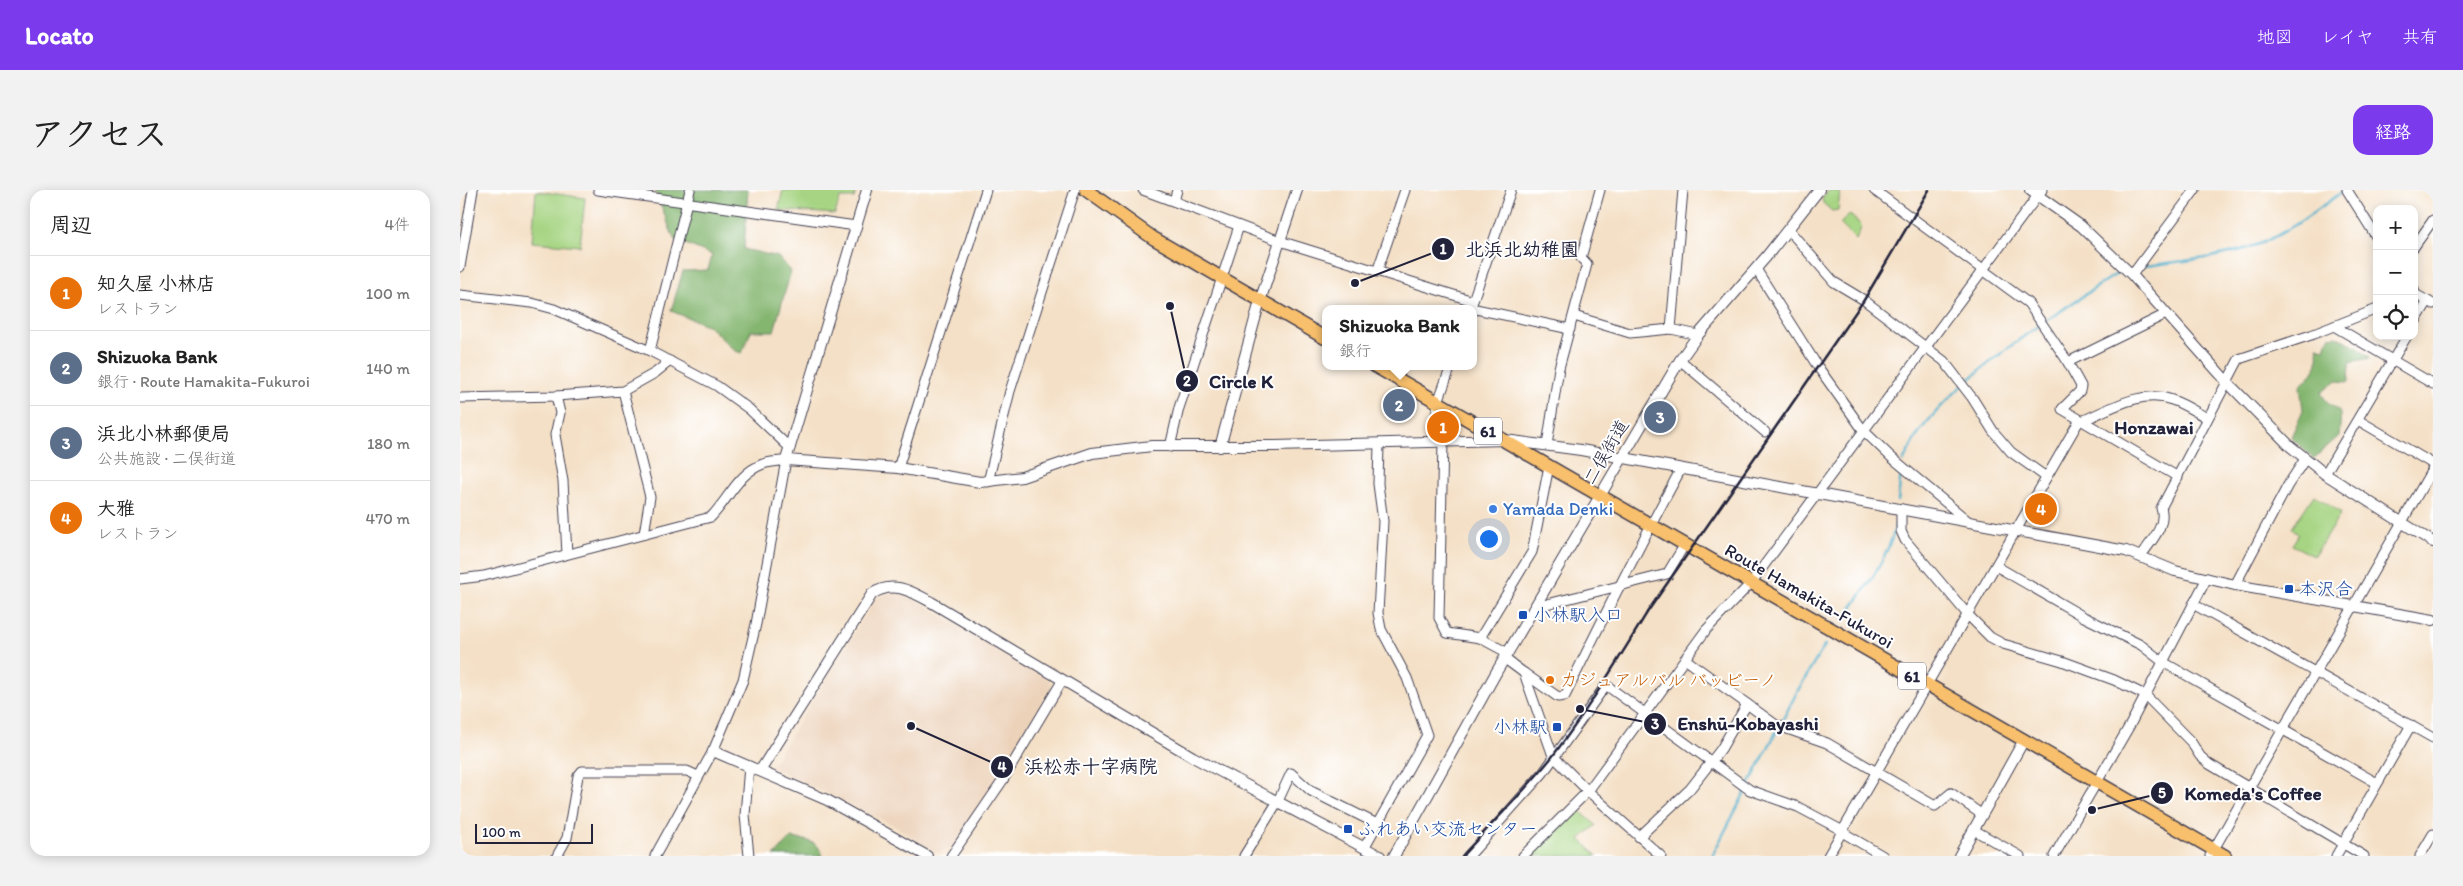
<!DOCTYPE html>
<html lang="ja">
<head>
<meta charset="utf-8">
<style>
	:root { --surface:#fff; --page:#f2f2f2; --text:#222; --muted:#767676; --line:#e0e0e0; --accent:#7c3aed }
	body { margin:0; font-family:Itim,"Klee One",sans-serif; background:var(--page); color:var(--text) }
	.controls { position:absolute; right:15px; top:15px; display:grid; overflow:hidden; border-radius:10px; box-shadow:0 2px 12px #0003 }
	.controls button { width:45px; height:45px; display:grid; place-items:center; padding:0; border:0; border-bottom:1px solid var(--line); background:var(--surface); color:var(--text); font:25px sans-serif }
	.scale { position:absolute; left:15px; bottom:12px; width:118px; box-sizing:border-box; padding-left:5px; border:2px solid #22223b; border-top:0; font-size:14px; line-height:18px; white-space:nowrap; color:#22223b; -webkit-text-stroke:4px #fff; paint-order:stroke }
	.you { position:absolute; left:1028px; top:348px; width:18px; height:18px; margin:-12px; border:4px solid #fff; border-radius:50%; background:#1a73e8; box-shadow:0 0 0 8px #1a73e833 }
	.badge { display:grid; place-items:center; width:32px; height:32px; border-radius:50%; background:var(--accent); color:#fff; font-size:16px; font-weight:700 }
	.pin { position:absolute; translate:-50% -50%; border:2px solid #fff; box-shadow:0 1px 5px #0006 }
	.popup { position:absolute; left:862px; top:115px; width:155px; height:65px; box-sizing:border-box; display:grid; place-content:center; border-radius:10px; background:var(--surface); filter:drop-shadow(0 1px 4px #0005); font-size:16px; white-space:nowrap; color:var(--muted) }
	.popup b { font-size:19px; color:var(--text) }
	.popup::after { content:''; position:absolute; left:50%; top:100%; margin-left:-10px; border:10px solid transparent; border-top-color:var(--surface) }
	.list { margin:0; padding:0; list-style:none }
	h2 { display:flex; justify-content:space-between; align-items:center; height:65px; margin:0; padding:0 20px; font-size:21px }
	h2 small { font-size:16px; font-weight:400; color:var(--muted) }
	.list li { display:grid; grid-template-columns:32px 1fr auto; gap:15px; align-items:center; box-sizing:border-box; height:75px; padding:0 20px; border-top:1px solid var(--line) }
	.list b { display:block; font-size:19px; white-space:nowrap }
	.list p { margin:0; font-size:16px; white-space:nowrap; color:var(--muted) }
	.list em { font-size:16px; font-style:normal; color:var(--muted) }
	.icon { flex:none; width:28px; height:28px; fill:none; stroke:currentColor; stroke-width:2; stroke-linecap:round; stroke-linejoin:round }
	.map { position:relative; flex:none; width:1973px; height:666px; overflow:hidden; border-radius:15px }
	header { display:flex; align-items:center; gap:30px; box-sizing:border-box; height:70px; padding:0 25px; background:var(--accent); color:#fff }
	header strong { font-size:24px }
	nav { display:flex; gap:28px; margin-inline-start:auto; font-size:18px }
	.intro { display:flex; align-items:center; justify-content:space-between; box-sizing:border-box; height:120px; padding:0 30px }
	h1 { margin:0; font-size:35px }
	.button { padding:12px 22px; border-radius:15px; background:var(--accent); color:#fff; font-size:18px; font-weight:700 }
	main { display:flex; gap:30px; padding:0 30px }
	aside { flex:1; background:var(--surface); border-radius:15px; box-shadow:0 2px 12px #0003 }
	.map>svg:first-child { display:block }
	.built { fill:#ecd2b9 }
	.green { fill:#a6d482; stroke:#647b5e }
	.forest { fill:#84b670; stroke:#536c56 }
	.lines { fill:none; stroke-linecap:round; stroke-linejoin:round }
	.stream { stroke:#4dafcc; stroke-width:2.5 }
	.minor-casing { stroke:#423e50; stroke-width:11 }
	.tertiary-casing { stroke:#423e50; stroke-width:12 }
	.primary-casing { stroke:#423e50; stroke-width:15 }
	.minor { stroke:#fff; stroke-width:9 }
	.tertiary { stroke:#fff; stroke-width:10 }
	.primary { stroke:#f8bf6c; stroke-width:12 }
	.rail { stroke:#22223b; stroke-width:2.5 }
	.shop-dot { fill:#3f7fe0; stroke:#fff; stroke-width:2 }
	.transit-dot { fill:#1a4fb4; stroke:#fff; stroke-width:2 }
	.food-dot { fill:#e8710a; stroke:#fff; stroke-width:2 }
	.labels { text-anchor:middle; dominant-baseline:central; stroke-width:4; stroke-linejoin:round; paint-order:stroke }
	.shield { fill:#fff; stroke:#646476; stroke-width:1 }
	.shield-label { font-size:16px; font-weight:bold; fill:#22223b }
	.street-label { font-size:18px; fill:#22223b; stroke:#fff }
	.shop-label { font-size:18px; fill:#366cbe; stroke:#fff; text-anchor:start }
	.transit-label { font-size:18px; fill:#164399; stroke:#fff; text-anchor:start }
	.food-label { font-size:18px; fill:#c56008; stroke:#fff; text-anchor:start }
	.neighbourhood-label { font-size:19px; font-weight:bold; fill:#22223b; stroke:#fff }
	.leader { fill:none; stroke:#22223b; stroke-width:2 }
	.callout-dot { fill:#22223b; stroke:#fff; stroke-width:2 }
	.mark-label { font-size:15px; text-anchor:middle; font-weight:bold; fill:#fff }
	.callout-label { font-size:19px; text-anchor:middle; font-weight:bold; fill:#22223b; stroke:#fff; stroke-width:4; stroke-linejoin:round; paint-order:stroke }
</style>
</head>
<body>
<header>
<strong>Locato</strong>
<nav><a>地図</a><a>レイヤ</a><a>共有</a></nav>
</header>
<div class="intro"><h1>アクセス</h1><a class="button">経路</a></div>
<main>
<aside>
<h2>周辺<small>4件</small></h2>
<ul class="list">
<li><span class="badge" style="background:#e8710a">1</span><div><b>知久屋 小林店</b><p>レストラン</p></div><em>100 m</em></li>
<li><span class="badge" style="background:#5c6f8a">2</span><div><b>Shizuoka Bank</b><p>銀行 · Route Hamakita-Fukuroi</p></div><em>140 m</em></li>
<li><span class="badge" style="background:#5c6f8a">3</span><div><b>浜北小林郵便局</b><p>公共施設 · 二俣街道</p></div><em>180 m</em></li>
<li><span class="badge" style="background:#e8710a">4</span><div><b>大雅</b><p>レストラン</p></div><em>470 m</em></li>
</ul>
</aside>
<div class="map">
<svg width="1973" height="666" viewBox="0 0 1973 666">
	<rect width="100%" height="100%" fill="#fff"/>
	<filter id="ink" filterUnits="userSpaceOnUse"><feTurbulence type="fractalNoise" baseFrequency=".02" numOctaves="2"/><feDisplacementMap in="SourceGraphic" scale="10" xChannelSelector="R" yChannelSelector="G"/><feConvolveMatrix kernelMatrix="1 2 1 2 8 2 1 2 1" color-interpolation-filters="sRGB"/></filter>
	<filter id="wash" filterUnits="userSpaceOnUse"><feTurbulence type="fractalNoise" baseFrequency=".0096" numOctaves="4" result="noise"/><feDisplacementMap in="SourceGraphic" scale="20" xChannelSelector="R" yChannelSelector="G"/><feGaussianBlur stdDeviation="1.12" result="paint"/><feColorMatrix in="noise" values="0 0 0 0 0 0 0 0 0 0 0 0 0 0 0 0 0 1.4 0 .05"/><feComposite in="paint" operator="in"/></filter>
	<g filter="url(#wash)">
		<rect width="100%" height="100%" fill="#f4e0c6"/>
		<polygon class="built" points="429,403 442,404 453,408 589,490 592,494 533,594 505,637 490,658 478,663 431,634 311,577 417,407"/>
		<g class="green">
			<polygon points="323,0 396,0 394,8 380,8 375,24 318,20"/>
			<polygon points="1369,0 1380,2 1378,20 1372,21 1363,13 1362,8"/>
			<polygon points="76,1 125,8 120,56 72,52"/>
			<polygon points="1389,24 1402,36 1396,50 1380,34"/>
			<polygon points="1854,305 1881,323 1854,366 1832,355 1839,344 1832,338"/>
			<polygon points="1115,617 1136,635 1120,649 1137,666 1073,666 1070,663"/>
		</g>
		<g class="forest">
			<polygon points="195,0 288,0 284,59 318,67 331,81 314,141 291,141 282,163 275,161 249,136 211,121 223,81 248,80 252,65 214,49"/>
			<path d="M1876 146 1898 157 1911 168 1890 172 1889 192 1876 191 1861 203C1875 227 1884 207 1879 246L1853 269 1831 247 1843 220 1840 196C1852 185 1862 173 1857 157L1865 159 1869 147Z"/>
			<path d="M331 648C344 650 360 650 362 666H314Z"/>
		</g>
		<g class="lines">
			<g class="stream">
				<path d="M1684 76C1724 71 1766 68 1804 52 1833 39 1859 18 1885 0"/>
				<path d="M1443 272C1449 260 1455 246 1464 236 1513 175 1596 124 1661 81"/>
				<polyline points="1438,311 1441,281"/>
				<path d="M1385 427C1407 397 1428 368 1437 332"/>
				<polyline points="1252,666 1337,502 1365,455"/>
			</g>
		</g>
	</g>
	<g filter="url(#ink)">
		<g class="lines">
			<g class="minor-casing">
				<g id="minor">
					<polyline points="138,0 396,36"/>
					<polyline points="683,0 820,51 1013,111"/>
					<polyline points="1414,0 1568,113 1606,169 1621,196 1620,201 1602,219 1718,287"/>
					<polyline points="1887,0 1917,48"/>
					<polyline points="714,11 717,0"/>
					<polyline points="1328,39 1374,92 1404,110 1484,171 1513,209 1533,241 1551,262 1586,287"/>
					<polyline points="1954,57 1973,30"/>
					<polyline points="0,77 13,0"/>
					<polyline points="1296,79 1358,177 1403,240 1431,267 1508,331"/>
					<polyline points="917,82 945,0"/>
					<polyline points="1672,85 1735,0"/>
					<polyline points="1954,99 1955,104 1973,114"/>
					<polyline points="0,105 72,113 94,119 190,161 257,196 289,219 330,258"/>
					<polyline points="1011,118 1110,139"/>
					<polyline points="1010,119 1051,0"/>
					<polyline points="1114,126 1170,143 1211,139 1238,145"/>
					<polyline points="1954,134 1968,111"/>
					<polyline points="1874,136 1973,194"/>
					<polyline points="1211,139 1223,0"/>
					<polyline points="190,161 230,0"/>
					<polyline points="1220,170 1305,242"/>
					<polyline points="1608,172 1706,124"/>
					<polyline points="163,201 190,307 184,344"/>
					<polyline points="96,206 100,223 95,245 103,291 107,364"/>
					<polyline points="0,208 96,206 163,201 195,183 210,171"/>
					<polyline points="1898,230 1973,274"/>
					<path d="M1622 231C1650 219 1681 199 1712 210 1724 214 1736 222 1747 228"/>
					<polyline points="973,252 978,212 991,176"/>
					<polyline points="983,252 979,428 987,443 1020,448 1048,463"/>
					<polyline points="1087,255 1099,178 1127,74 1121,68 1140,0"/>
					<polyline points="710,257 719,218 779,36"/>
					<polyline points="438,278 526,0"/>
					<polyline points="1865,284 1947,146"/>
					<polyline points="528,292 550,201 615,0"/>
					<polyline points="1441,319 1441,341 1445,350 1508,425 1530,447 1543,454 1602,471 1654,490 1685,505 1731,552 1740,566 1749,574 1904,666"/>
					<path d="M1681 366C1690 352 1707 336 1701 318L1779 169 1851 145 1917 119"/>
					<polyline points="1536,376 1624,427 1681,455 1703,472 1917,593"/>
					<path d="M0 389 24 386 251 327C268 310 278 283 303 274 310 271 319 272 326 270L296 434 283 490 253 561 195 666"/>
					<polyline points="1775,395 1828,295 1845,269"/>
					<polyline points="1733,414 1973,548"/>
					<polyline points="1075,417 1207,384 1225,354"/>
					<polyline points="1020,448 1072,362 1089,276"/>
					<polyline points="1045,469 1064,483 1093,566 1128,601 1201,666"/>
					<polyline points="1225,469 1316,535 1367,553 1475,616 1491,603 1521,624"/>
					<path d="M1064 483 1098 507 1105 506C1142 430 1180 354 1221 279"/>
					<polyline points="1514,640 1560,666"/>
					<polyline points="1382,642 1423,666"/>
					<polyline points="1179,647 1230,599 1261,559 1287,514"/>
					<polyline points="904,658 967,545 947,488 921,439 918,423 923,331 918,294 919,254"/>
					<polyline points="97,666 107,648 118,586 122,581 227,581 238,586"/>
					<polyline points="289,666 285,625 289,576"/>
					<polyline points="491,666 543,590 602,491"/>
					<polyline points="784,666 818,611 831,583 851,601 917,634"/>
					<polyline points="1009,666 1083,583 1146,495 1290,600 1338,617 1383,641"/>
					<polyline points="1063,666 1128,601 1246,440 1291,393 1582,0"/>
					<polyline points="1368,666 1619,231"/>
					<polyline points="1594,666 1670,535 1747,388"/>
					<polyline points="1750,666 1973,278"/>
					<polyline points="1876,666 1951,535"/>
					<polyline points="1960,666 1973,644"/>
				</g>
			</g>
			<g class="tertiary-casing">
				<g id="tertiary">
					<polyline points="407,0 326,270 438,278 520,292 562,287 632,263 692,256 815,256 1045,250 1121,260 1666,361 1715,381 1775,395 1973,430"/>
					<polyline points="1570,0 1621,36 1672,85 1768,193 1830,256 1865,284 1973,352"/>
					<polyline points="760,257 800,111 837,0"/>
					<polyline points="253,561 367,610 467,666"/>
					<path d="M300 581 412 404C433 390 451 401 471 412L733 567 920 666"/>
					<polyline points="934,666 1037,481 1220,170 1238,145 1306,67 1359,0"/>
					<polyline points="1499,666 1564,550"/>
				</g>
			</g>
			<g class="primary-casing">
				<g id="primary">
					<polyline points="626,0 693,48 865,148"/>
					<polyline points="915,176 1765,666"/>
				</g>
			</g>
			<use href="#minor" class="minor"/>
			<use href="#tertiary" class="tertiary"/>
			<use href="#primary" class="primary"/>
			<path class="rail" d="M1002 666C1032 633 1064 602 1092 567 1127 521 1158 470 1188 421L1404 110 1469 0"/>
		</g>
	</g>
	<circle class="shop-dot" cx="1033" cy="319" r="5"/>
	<g class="transit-dot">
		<rect x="1824" y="394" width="10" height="10" rx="2.5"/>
		<rect x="1058" y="420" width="10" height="10" rx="2.5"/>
		<rect x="1092" y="532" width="10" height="10" rx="2.5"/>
		<rect x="883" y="634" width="10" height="10" rx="2.5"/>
	</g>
	<circle class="food-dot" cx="1090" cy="490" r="5"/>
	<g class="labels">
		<g class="shield">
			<rect x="1014" y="227.5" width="28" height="27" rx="4"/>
			<rect x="1438" y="472.5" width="28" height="27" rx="4"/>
		</g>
		<g class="shield-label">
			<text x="1028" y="241">61</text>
			<text x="1452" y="486">61</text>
		</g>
		<g class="street-label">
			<text transform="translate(1146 262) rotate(-60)">二俣街道</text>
			<text transform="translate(1349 406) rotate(30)">Route Hamakita-Fukuroi</text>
		</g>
		<g class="shop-label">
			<text x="1043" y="319">Yamada Denki</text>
		</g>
		<g class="transit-label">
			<text x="1839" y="399">本沢合</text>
			<text x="1073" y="425">小林駅入口</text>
			<text x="1087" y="537" text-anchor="end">小林駅</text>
			<text x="898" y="639">ふれあい交流センター</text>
		</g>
		<g class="food-label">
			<text x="1100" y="490">カジュアルバル バッビーノ</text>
		</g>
		<g class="neighbourhood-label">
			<text x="1694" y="237">Honzawai</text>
		</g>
	</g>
	<path class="leader" d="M895 93L983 59M710 116L727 191M1120 519L1195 534M451 536L542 577M1632 620L1702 603"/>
	<g class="callout-dot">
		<circle cx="895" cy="93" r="5"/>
		<circle cx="710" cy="116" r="5"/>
		<circle cx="1120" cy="519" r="5"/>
		<circle cx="451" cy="536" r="5"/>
		<circle cx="1632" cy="620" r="5"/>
		<circle cx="983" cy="59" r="12"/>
		<circle cx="727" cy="191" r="12"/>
		<circle cx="1195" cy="534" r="12"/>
		<circle cx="542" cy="577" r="12"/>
		<circle cx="1702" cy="603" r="12"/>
	</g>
	<g class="mark-label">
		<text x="983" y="64">1</text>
		<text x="727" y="196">2</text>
		<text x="1195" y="539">3</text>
		<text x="542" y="582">4</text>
		<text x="1702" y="608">5</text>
	</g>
	<g class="callout-label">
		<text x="1062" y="66">北浜北幼稚園</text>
		<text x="781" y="198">Circle K</text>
		<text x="1288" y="540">Enshū-Kobayashi</text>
		<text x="631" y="583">浜松赤十字病院</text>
		<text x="1793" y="610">Komeda's Coffee</text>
	</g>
</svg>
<div class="controls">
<button>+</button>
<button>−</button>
<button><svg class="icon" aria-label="locate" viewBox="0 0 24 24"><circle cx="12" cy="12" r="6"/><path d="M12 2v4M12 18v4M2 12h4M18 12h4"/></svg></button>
</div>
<div class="scale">100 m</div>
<div class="you"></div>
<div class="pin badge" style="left:983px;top:237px;background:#e8710a">1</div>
<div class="pin badge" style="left:939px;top:215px;background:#5c6f8a">2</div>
<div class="popup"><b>Shizuoka Bank</b>銀行</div>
<div class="pin badge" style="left:1200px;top:227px;background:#5c6f8a">3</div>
<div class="pin badge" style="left:1581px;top:319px;background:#e8710a">4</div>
</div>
</main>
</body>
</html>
